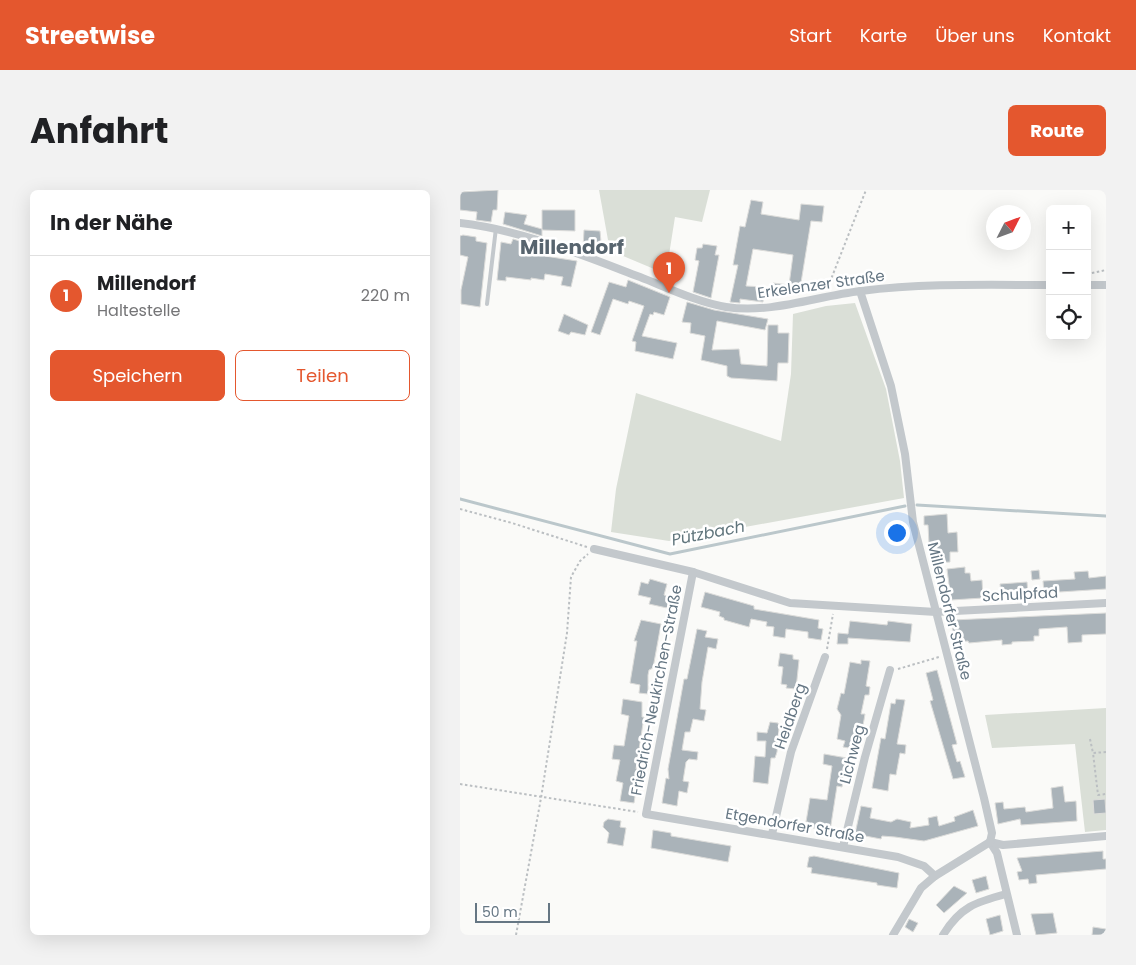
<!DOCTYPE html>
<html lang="de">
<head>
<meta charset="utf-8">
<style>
	:root { --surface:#fff; --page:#f2f2f2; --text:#202124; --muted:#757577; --line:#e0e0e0; --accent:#e4572e }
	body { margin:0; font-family:Poppins,sans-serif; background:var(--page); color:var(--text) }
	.controls { position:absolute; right:15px; top:15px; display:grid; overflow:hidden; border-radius:8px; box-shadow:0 5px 20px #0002 }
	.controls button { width:45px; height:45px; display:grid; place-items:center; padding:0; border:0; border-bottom:1px solid var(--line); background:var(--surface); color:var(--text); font:25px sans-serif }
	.compass { position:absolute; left:526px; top:15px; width:45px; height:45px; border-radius:50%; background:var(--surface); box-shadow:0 5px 20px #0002; rotate:48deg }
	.scale { position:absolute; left:15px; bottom:12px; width:75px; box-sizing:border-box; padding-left:5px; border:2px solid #657683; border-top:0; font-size:14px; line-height:18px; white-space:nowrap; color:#657683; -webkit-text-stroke:4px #fff; paint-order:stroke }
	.you { position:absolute; left:436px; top:342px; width:18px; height:18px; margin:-12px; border:4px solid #fff; border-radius:50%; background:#1a73e8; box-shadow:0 0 0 8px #1a73e833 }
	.badge { display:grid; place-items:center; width:32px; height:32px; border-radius:50%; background:var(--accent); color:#fff; font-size:16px; font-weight:700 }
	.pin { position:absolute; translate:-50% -41px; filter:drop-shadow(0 1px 2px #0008) }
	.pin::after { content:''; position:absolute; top:26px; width:18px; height:15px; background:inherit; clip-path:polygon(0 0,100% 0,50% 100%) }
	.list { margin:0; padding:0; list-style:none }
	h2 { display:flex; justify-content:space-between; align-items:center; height:65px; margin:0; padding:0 20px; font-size:21px }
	h2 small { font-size:16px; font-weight:400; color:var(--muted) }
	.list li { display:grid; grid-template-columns:32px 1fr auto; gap:15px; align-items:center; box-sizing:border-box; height:80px; padding:0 20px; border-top:1px solid var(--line) }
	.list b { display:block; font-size:19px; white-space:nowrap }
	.list p { margin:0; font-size:16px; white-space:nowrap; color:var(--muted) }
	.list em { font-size:16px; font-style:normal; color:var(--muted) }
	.actions { display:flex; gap:10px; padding:15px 20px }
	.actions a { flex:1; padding:11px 0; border:1px solid var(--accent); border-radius:8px; text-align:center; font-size:18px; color:var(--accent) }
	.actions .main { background:var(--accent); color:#fff }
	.icon { flex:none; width:28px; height:28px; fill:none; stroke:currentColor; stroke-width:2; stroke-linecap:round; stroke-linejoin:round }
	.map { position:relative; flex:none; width:646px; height:745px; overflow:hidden; border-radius:8px }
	header { display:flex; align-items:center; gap:30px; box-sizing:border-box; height:70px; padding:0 25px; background:var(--accent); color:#fff }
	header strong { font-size:24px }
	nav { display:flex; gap:28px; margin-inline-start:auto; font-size:18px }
	.intro { display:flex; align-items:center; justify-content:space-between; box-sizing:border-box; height:120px; padding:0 30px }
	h1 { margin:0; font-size:35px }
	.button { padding:12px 22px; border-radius:8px; background:var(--accent); color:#fff; font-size:18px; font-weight:700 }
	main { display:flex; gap:30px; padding:0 30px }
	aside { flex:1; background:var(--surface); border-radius:8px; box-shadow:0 5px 20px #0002 }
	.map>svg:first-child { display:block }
	.green { fill:#dadfd7 }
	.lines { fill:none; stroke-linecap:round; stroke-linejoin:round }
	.stream { stroke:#bbc7cb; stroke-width:3 }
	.building { fill:#aab3b9; stroke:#dcdcda }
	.path { stroke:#bbbfc2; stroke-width:2; stroke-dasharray:2.5 2.5; stroke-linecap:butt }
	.lane { stroke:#c3c8cc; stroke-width:4 }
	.street { stroke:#c3c8cc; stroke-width:8 }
	.labels { text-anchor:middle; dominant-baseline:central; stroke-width:5; stroke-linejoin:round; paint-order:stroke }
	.street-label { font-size:15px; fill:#657683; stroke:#fff }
	.water-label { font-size:16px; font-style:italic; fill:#60757c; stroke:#fff }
	.district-label { font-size:20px; font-weight:bold; fill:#57646e; stroke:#fff }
</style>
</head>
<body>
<header>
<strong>Streetwise</strong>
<nav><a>Start</a><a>Karte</a><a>Über uns</a><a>Kontakt</a></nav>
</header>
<div class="intro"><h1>Anfahrt</h1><a class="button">Route</a></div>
<main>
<aside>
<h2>In der Nähe<small></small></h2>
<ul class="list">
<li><span class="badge">1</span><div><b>Millendorf</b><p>Haltestelle</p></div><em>220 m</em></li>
</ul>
<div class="actions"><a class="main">Speichern</a><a>Teilen</a></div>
</aside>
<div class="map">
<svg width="646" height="745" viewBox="0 0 646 745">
	<rect width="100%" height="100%" fill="#fafaf8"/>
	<g class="green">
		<polygon points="139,0 250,0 242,32 215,27 206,84 156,63 157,55 148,50"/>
		<polygon points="395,113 426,199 440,271 444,308 209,351 151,342 156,299 176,203 321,251 331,184 333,124 366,116"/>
		<polygon points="646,518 646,640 625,642 615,554 532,558 525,525"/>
	</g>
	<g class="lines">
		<g class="stream">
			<polyline points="0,309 210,364 445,316"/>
			<polyline points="457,315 646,326"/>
		</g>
	</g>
	<g class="building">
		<polygon points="38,0 37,20 33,20 31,32 16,30 17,22 0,20 0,2"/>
		<polygon points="291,10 303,12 301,24 339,30 341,14 364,16 362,32 351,31 339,105 311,102 313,93 329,95 333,65 293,59 286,96 304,97 303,112 280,109 280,113 270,112 278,75 273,75 280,36 285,37"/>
		<polygon points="82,20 115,20 115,41 82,40"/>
		<polygon points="45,22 67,25 64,34 82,39 82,46 43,34"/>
		<polygon points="124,40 140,41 141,52 155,56 153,64 123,59"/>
		<polygon points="3,45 16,47 16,51 27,53 20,117 1,114 1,100 8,67 0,65 0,46"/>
		<polygon points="53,49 86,59 85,66 117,71 111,97 101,95 103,87 85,84 84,90 71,88 71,90 46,87 46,91 37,90 41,52 51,54"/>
		<polygon points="243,54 257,56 255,65 259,65 251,108 233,102 239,71 235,70 237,58 242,58"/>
		<polygon points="168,90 210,107 204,125 194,122 193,125 190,124 182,146 217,153 213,169 175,161 176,152 172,151 184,116 169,111 168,114 153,109 140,145 131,142 149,92 166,97"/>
		<polygon points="227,112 254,120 308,129 305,140 257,131 252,160 279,159 281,174 307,176 308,135 318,135 318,143 329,143 328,173 318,173 317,191 271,188 267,186 267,176 241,170 245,146 230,143 231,133 222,132"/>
		<polygon points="104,124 128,135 125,145 111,142 109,145 98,141"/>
		<polygon points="487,324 488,343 497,342 498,362 490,362 490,372 474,373 474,354 469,354 468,335 464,335 464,326"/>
		<polygon points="505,377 505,383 510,383 511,391 522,390 523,408 491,410 487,379"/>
		<polygon points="579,380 580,389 572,390 571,381"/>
		<polygon points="628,381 629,388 646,386 646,399 584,403 583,391 615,389 614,382"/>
		<polygon points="190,389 207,394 204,405 210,407 207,418 189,414 191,408 178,405 181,392 188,394"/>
		<polygon points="567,392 568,404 541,405 540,394"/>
		<polygon points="245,402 294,416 294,419 359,430 358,438 363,439 361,450 348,448 348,442 326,439 325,448 313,446 314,437 306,436 307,432 291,429 289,437 264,430 264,428 259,426 260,422 241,417"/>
		<polygon points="646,423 646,444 622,445 622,452 608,453 607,437 579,439 579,446 574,446 574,451 552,452 552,454 542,455 542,450 509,453 508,451 493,452 492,430"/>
		<polygon points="181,430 201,434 193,478 189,480 188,485 188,504 179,503 180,495 170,493 177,451 174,451"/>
		<polygon points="390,431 427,435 428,431 452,434 450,452 388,448 388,454 377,454 378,443 388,444"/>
		<polygon points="237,439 247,441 245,447 258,449 256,459 248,457 242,492 240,519 246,520 244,531 233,529 230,542 225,542 222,560 238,562 237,570 229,569 226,572 223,591 229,592 227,603 219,601 217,616 202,613 206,588 209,589 208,579 224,489 227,489"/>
		<polygon points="320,463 333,465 333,469 339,470 336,499 326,498 327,495 321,494 323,477 318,476"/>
		<polygon points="401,470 410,471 406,496 410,497 409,505 405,505 401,524 405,524 404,530 403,535 399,534 395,559 383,557 385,551 377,549 381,525 377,519 381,503 384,504 390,472 401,474"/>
		<polygon points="477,480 497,554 492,555 497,572 500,571 505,587 493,589 470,511 473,510 466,483"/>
		<polygon points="163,509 182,512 182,527 184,527 176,579 178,579 178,587 174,613 160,611 163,593 156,591 160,570 152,569 154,555 164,556 169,526 161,524"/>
		<polygon points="436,509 445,510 437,554 446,555 445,564 440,563 436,585 430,584 428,601 412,598 421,548 425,549 431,513 435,514"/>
		<polygon points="310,532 318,533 319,537 317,562 315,568 311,568 308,594 293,592 295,566 305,567 306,551 297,551 297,542 307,543"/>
		<polygon points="364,564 387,568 382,597 377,596 370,641 347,637 348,632 346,632 350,608 367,610 372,576 363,574"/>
		<polygon points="603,596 605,612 616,611 617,631 561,635 560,629 538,634 535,613 543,612 544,619 565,617 566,622 593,618 591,598"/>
		<polygon points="645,609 646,623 634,624 633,610"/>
		<polygon points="401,616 412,618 410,628 431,632 437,629 451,632 450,638 469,635 468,628 477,626 479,636 495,631 494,627 513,620 518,636 464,651 435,647 422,646 421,649 395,644"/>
		<polygon points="148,629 161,631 160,637 166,638 163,656 147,653 149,643 143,637 144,632"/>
		<polygon points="193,640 211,643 211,646 271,656 268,672 191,658"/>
		<polygon points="643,661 643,669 646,669 646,679 576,685 577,693 569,694 568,689 559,690 557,682 562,681 557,668"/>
		<polygon points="354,666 439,683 437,698 417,695 417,693 351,683 352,678 347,677 349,667"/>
		<polygon points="526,686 529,699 516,703 512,690"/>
		<polygon points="494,696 507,703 484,723 476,715"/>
		<polygon points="593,723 597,743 576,745 571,724"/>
		<polygon points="540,725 543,741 530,745 526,729"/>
		<polygon points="449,729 458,733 453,742 445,737"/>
		<polygon points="633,737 646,739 646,745 632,745"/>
	</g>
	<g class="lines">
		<g class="path">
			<polyline points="627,84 646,80"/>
			<polyline points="368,97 406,0"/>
			<polyline points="0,319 52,333 127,357"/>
			<polyline points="367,459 373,424"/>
			<polyline points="438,479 479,467"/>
			<polyline points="630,549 633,563"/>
			<polyline points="646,562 633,563 638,605 646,604"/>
			<polyline points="0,594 178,622"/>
			<polyline points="56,745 81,608 107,443 111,387 120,371 128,364"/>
		</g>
		<polyline class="lane" points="27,114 36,38"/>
		<g class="street">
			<path d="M0 33C62 40 122 65 180 87 208 98 237 112 266 117 311 124 357 106 401 101 464 93 527 95 590 95"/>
			<polyline points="627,95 646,95"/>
			<polyline points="400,101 431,196 445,264 453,332 524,608 532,643 530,652 537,663 557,745"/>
			<polyline points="134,359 233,382 330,413 476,422 646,413"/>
			<polyline points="233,382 186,624 438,667 464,676 475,686"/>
			<polyline points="312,644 331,562 365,467"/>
			<polyline points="530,652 543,655 646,646"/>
			<polyline points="383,657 405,567 430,480"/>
			<polyline points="433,745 461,698 475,686 530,652"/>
			<path d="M483 745C500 717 516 712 546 704"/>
		</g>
	</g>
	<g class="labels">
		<g class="street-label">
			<text transform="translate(361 94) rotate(-8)">Erkelenzer Straße</text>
			<text transform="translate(560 404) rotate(-3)">Schulpfad</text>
			<text transform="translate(490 421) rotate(76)">Millendorfer Straße</text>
			<text transform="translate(196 500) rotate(-79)">Friedrich-Neukirchen-Straße</text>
			<text transform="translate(330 526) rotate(-71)">Heidberg</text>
			<text transform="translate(392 564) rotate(-75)">Lichweg</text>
			<text transform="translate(335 635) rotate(10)">Etgendorfer Straße</text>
		</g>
		<g class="water-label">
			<text transform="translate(248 343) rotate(-11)">Pützbach</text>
		</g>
		<g class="district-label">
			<text x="112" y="57">Millendorf</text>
		</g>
	</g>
</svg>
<div class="controls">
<button>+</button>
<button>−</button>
<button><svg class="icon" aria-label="locate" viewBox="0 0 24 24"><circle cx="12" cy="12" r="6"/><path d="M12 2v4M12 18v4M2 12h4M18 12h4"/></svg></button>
</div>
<svg class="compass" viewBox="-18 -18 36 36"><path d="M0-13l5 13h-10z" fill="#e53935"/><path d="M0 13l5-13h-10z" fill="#757577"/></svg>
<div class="scale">50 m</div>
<div class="you"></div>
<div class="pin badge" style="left:209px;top:103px">1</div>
</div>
</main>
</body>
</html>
